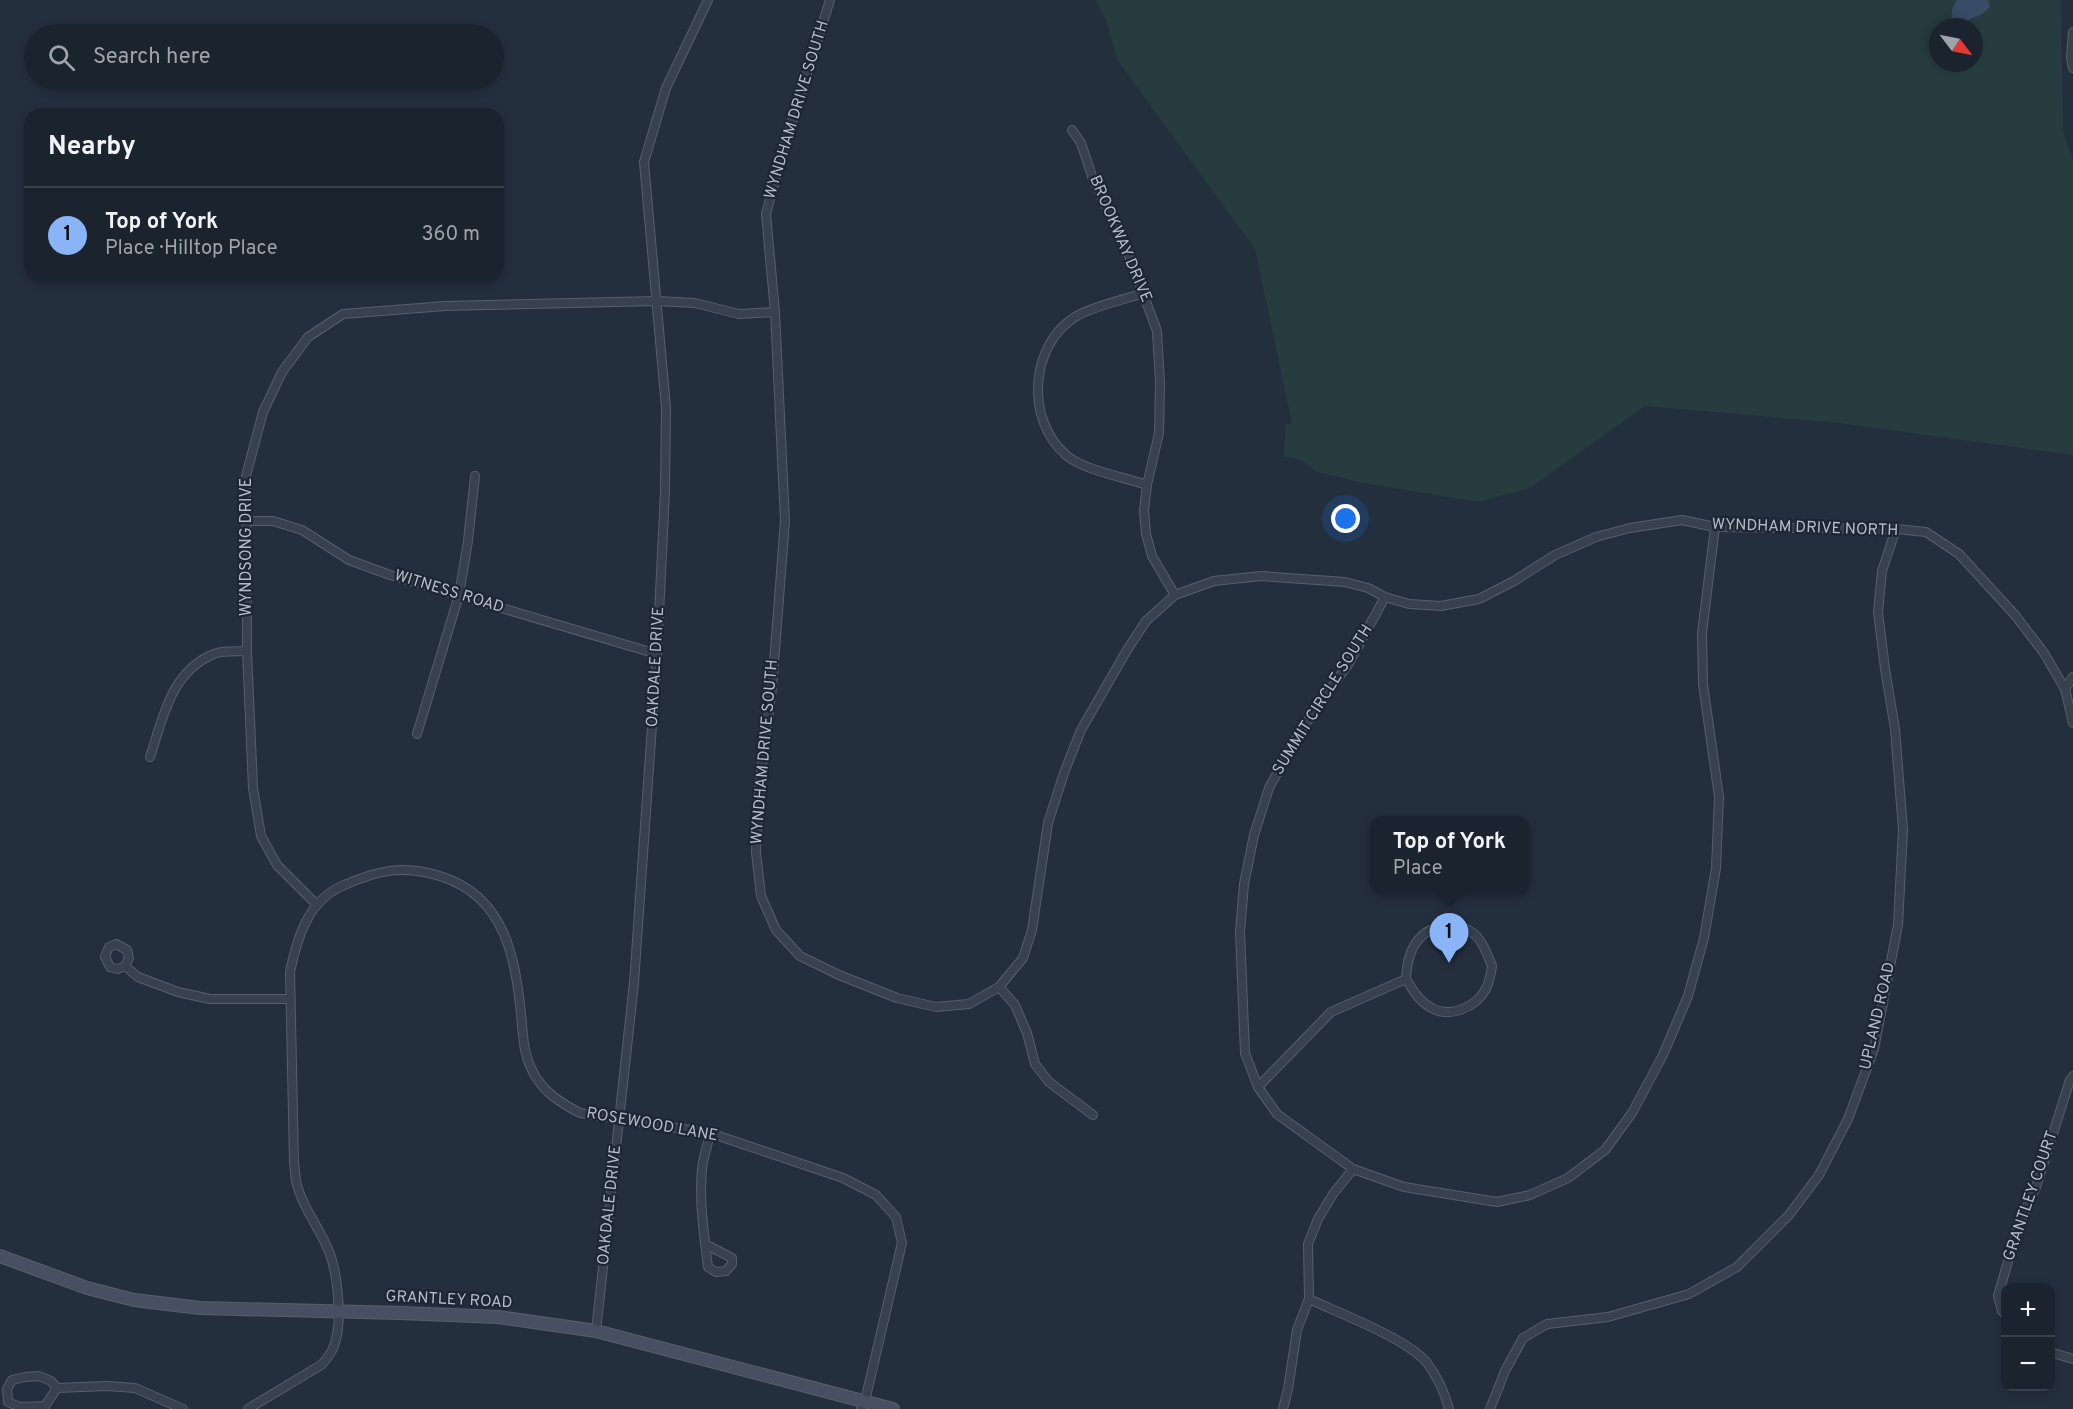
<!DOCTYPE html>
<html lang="en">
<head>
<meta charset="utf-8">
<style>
	:root { --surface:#1b232e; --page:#242b36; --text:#f1f3f6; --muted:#a0a4aa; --line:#39404a; --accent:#8ab4f8 }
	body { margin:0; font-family:Overpass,sans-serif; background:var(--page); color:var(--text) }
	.controls { position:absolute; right:18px; bottom:18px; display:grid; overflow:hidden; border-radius:12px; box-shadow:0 3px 9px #0003 }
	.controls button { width:54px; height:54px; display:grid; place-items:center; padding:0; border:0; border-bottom:2px solid var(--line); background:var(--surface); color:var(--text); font:30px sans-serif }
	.compass { position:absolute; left:1929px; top:18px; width:54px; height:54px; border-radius:50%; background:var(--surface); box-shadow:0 3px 9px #0003; rotate:122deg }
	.you { position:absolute; left:1346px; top:519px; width:21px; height:21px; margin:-15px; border:4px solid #fff; border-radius:50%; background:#1a73e8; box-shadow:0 0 0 9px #1a73e833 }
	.badge { display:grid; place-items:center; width:39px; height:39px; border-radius:50%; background:var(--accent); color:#111; font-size:20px; font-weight:700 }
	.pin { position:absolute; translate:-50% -50px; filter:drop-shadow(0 2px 3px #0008) }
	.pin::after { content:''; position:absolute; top:32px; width:21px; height:18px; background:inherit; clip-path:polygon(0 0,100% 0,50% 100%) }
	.popup { position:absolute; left:1370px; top:816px; width:159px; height:78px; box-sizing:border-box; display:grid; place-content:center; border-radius:12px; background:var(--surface); filter:drop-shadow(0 2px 4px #0005); font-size:20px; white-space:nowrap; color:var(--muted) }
	.popup b { font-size:22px; color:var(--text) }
	.popup::after { content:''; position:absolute; left:50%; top:100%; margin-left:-12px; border:12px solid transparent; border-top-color:var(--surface) }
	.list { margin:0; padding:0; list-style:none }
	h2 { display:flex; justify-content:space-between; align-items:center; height:78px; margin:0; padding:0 24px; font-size:26px }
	h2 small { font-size:20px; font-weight:400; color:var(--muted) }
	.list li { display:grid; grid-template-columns:39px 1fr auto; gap:18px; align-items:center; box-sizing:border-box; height:96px; padding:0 24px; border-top:2px solid var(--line) }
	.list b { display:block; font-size:22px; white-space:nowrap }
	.list p { margin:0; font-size:20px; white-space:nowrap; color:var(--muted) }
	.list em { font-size:20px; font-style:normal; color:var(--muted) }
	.icon { flex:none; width:33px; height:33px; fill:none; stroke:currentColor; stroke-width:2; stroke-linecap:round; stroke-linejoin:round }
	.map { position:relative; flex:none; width:2073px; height:1409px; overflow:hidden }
	.search { position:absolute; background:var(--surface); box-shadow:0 3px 9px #0003; left:24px; top:24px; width:480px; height:66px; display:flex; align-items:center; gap:15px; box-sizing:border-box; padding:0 21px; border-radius:33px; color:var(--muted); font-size:22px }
	.panel { position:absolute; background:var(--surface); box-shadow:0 3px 9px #0003; left:24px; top:108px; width:480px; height:174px; border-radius:18px }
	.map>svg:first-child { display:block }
	.green { fill:#263c3f; fill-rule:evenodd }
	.water { fill:#394c67 }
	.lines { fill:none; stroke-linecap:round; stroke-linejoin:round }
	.street-casing { stroke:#565f6c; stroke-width:10 }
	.secondary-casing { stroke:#565f6c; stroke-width:14 }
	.street { stroke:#38414e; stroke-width:8 }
	.secondary { stroke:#465061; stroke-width:12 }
	.labels { text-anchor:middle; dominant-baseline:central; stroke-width:4.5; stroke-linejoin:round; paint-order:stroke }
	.street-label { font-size:16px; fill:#b4bcc9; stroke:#1d2633 }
</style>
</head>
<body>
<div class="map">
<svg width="2073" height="1409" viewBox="0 0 2073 1409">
	<rect width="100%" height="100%" fill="#242f3e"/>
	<path class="green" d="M1096 0H2061L2063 131 2073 160V455L1839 423 1645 406 1530 488 1478 502 1363 483 1317 472 1300 459 1284 457 1286 424H1292L1255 249 1118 61 1106 20ZM1938 27H1974V63H1938Z"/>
	<path class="water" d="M1957 0H1988L1990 6C1983 18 1969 15 1962 27H1951L1952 9Z"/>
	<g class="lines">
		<g class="street-casing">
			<g id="street">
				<polyline points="830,0 784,148 766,214 775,312 785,521 772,688 759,788 756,852 761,896 776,930 800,956 839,975 897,998 936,1007 969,1004 999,987 1023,958 1032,930 1048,823 1064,773 1081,730 1127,650 1146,621 1175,595 1214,581 1261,576 1345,582 1368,588 1385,597 1409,604 1441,606 1479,599 1514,581 1555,555 1596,537 1630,528 1682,520 1715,527 1896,529 1926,532 1959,554 2015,615 2044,653 2065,689 2073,723"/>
				<polyline points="2073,32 2071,58 2073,68"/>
				<polyline points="1072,130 1081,143 1093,179 1127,250 1157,331 1160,383 1159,433 1147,485 1144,510 1146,534 1152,556 1175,595"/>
				<path d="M1144 293C1126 299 1090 307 1075 317 1030 345 1025 420 1066 455 1083 470 1124 477 1147 485"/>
				<polyline points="247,521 273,521 302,530 349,560 390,575 657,654"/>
				<polyline points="1385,597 1349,663 1301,730 1269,788 1254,835 1244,884 1240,932 1245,1053 1258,1087 1277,1114 1353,1169 1404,1187 1497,1202 1530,1195 1568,1178 1605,1150 1632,1113 1663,1055 1688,996 1704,938 1716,868 1719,797 1703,684 1702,633 1715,527"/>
				<polyline points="2065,689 2073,677"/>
				<polyline points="417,734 459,595 468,541 475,476"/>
				<path d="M150 757C163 718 171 671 214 654 223 650 237 652 247 651"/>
				<polyline points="316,904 277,865 261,836 253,788 247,651 246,476 263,412 282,372 308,337 343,314 445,306 657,301 695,303 739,314 775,312"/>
				<polyline points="125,966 129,958 127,950 116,944 109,947 105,957 110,967 118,969 125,966 138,977 178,992 210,999 290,999"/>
				<polyline points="999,987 1015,1005 1027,1033 1035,1064 1049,1082 1093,1115"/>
				<path d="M1258 1087 1331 1012 1406 979C1412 989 1419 1001 1430 1007 1449 1019 1475 1008 1486 989 1489 982 1491 974 1492 966 1487 954 1482 938 1470 931 1464 927 1454 925 1447 926 1417 928 1407 952 1406 979"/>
				<path d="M705 1244 732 1258V1264L726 1271 716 1272 708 1267C704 1235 699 1201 702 1169 703 1157 708 1145 710 1133"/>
				<path d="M1309 1299C1339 1313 1408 1339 1427 1363 1437 1376 1445 1394 1449 1409"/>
				<polyline points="2006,1316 2002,1311 1998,1296 2018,1227 2036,1187 2070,1080 2073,1076"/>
				<polyline points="596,1331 634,983 657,654 665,492 666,408 644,162 666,88 708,0"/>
				<polyline points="2050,1352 2073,1359"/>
				<polygon points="39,1376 51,1381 57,1388 45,1406 20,1407 8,1402 7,1389 12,1380 25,1377"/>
				<polyline points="57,1388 106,1386 135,1388 183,1409"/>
				<path d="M248 1409 321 1365C327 1359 331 1354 334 1346 343 1323 338 1270 327 1247 318 1226 303 1208 297 1185 295 1178 295 1170 294 1162L290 972C297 938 308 901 342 886 378 870 404 864 443 877 505 898 515 957 521 1014 523 1034 523 1054 533 1072 543 1092 561 1103 580 1113L710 1133 843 1178 876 1195 896 1217 902 1243 865 1401 861 1409"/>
				<polyline points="1283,1409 1288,1389 1297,1330 1309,1299 1308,1244 1318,1219 1333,1194 1353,1169"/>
				<polyline points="1490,1409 1505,1371 1523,1338 1547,1324 1608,1317 1689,1294 1737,1267 1789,1215 1819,1175 1848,1119 1874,1049 1898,925 1903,830 1895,729 1885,669 1878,612 1882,571 1896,529"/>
			</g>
		</g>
		<g class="secondary-casing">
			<polyline id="secondary" points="0,1256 87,1288 134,1300 200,1308 400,1313 498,1317 596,1331 893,1409"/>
		</g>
		<use href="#street" class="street"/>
		<use href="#secondary" class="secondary"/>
	</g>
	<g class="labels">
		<g class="street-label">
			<text transform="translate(797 110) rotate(-73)">WYNDHAM DRIVE SOUTH</text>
			<text transform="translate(1120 239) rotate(67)">BROOKWAY DRIVE</text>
			<text transform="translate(1805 528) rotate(2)">WYNDHAM DRIVE NORTH</text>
			<text transform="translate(247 547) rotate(-90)">WYNDSONG DRIVE</text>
			<text transform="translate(449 592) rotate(17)">WITNESS ROAD</text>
			<text transform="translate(656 667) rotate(-87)">OAKDALE DRIVE</text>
			<text transform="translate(1323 700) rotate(-58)">SUMMIT CIRCLE SOUTH</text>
			<text transform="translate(765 752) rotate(-85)">WYNDHAM DRIVE SOUTH</text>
			<text transform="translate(1878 1016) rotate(-77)">UPLAND ROAD</text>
			<text transform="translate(652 1125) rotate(10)">ROSEWOOD LANE</text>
			<text transform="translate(2031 1196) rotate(-71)">GRANTLEY COURT</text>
			<text transform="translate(610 1205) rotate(-84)">OAKDALE DRIVE</text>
			<text transform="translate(449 1300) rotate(3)">GRANTLEY ROAD</text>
		</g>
	</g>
</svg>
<div class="controls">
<button>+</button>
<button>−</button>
</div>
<svg class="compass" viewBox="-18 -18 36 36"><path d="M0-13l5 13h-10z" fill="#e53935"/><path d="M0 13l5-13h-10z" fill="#a0a4aa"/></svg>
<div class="you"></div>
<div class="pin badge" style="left:1449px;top:963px">1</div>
<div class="popup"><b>Top of York</b>Place</div>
<div class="search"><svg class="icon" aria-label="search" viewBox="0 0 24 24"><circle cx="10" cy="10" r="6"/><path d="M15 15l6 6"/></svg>Search here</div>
<section class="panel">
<h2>Nearby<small></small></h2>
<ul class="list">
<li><span class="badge">1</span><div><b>Top of York</b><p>Place · Hilltop Place</p></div><em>360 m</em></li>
</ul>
</section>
</div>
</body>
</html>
